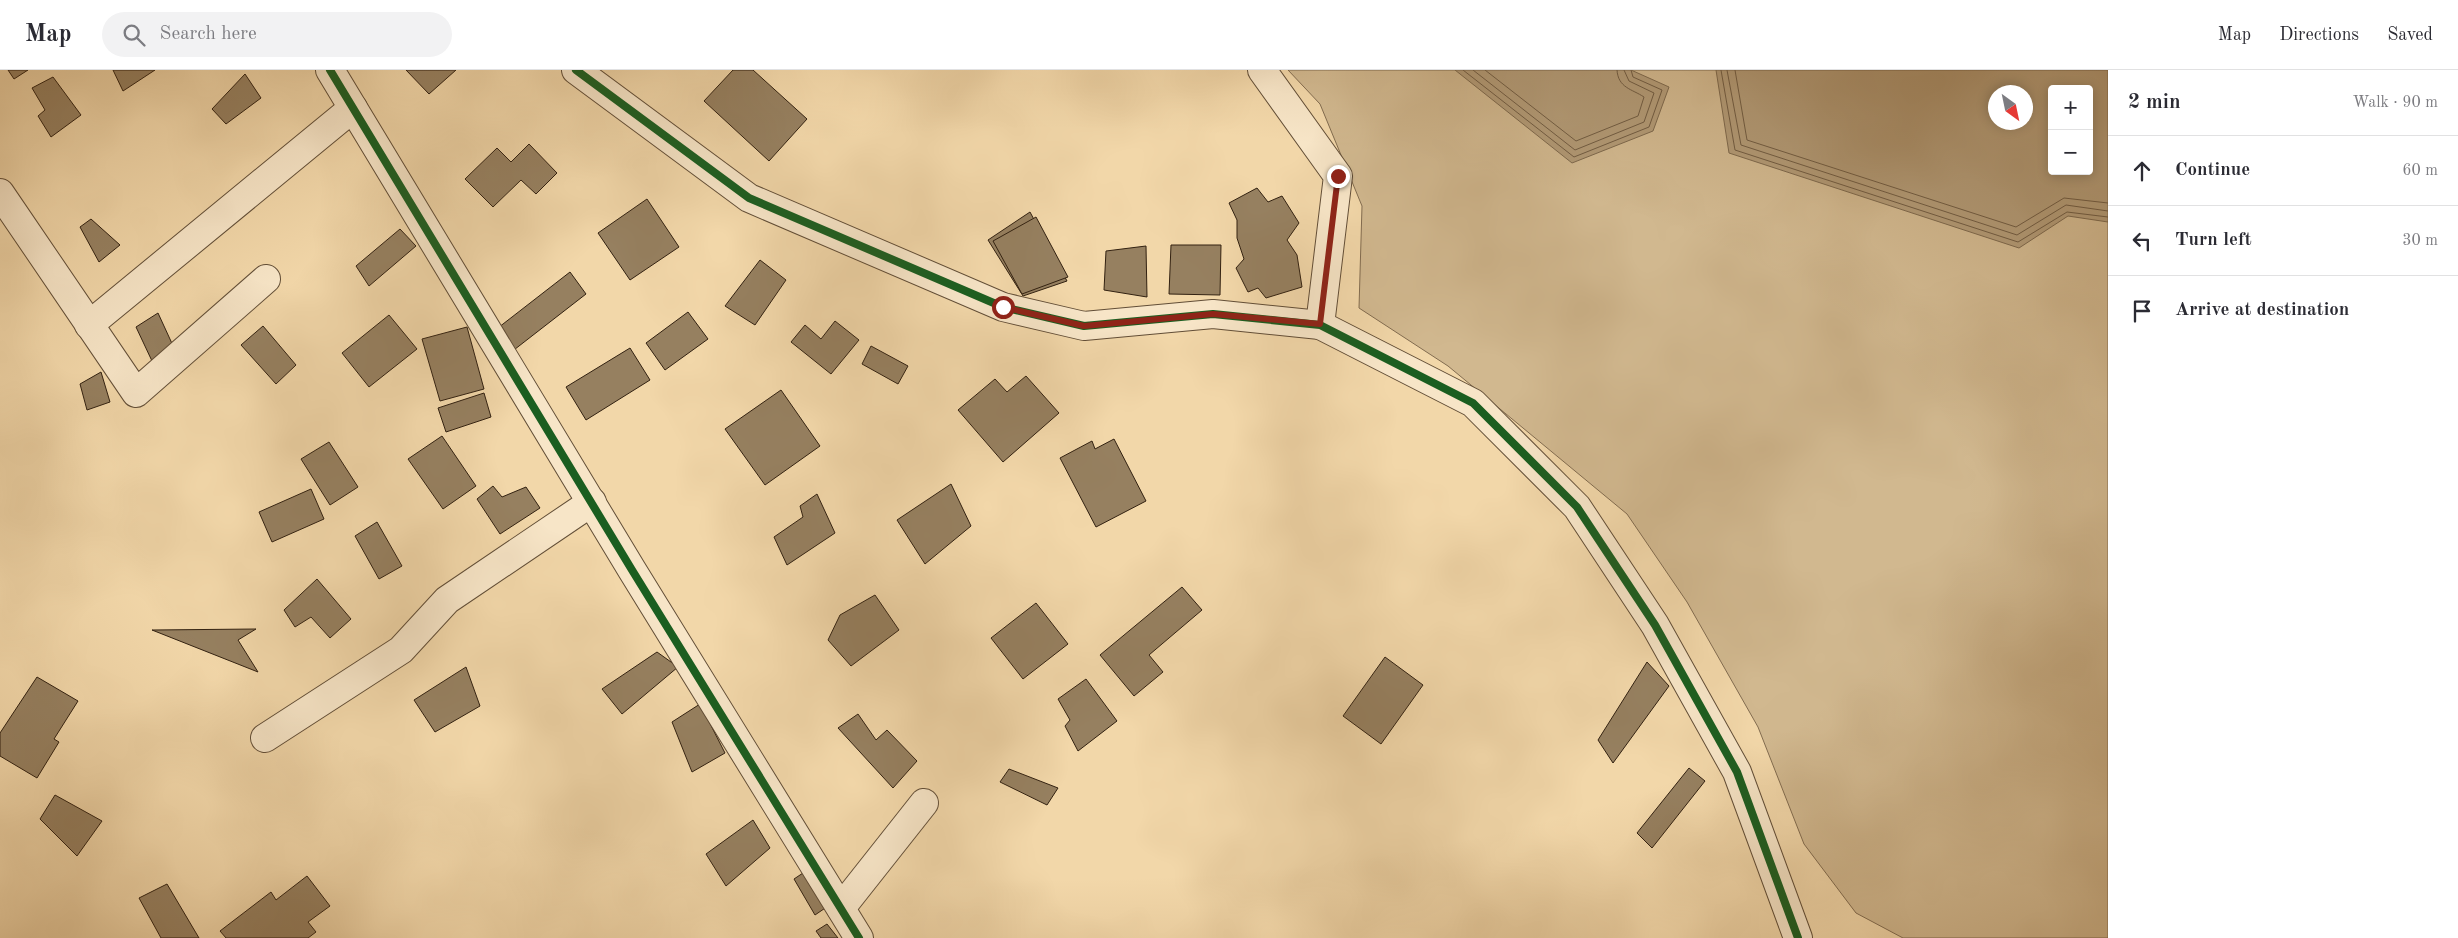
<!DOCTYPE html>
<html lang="en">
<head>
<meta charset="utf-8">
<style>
	:root { --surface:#fff; --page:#f2f2f3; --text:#2b2b33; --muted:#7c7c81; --line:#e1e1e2 }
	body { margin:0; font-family:"Old Standard TT",serif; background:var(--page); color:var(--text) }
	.controls { position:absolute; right:15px; top:15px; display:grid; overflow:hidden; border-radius:5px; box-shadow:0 2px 12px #0003 }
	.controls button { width:45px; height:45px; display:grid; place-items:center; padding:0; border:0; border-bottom:1px solid var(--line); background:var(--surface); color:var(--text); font:25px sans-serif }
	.compass { position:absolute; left:1988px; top:15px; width:45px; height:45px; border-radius:50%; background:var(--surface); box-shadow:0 2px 12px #0003; rotate:147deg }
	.stop { position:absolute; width:15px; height:15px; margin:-11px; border:4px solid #8f2418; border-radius:50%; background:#fff }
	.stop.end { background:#8f2418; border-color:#fff; box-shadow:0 1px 5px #0008 }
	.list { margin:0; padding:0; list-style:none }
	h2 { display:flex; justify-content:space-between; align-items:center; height:65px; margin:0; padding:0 20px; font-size:21px }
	h2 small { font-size:16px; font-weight:400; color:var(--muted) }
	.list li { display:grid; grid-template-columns:32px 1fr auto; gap:15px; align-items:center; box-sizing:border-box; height:70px; padding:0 20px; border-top:1px solid var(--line) }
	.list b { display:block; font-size:19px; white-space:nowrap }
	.list em { font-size:16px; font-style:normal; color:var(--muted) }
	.icon { flex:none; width:28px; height:28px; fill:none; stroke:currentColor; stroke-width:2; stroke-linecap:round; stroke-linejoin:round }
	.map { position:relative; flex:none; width:2108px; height:868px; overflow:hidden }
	header { display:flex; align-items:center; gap:30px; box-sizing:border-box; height:70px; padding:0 25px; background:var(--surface); border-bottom:1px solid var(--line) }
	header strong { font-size:24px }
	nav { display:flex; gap:28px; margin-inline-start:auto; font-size:18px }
	.search { width:350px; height:45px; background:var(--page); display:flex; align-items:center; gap:12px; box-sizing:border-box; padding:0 18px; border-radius:28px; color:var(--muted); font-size:19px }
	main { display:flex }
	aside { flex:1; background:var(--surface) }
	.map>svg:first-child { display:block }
	.green { fill:#d1b88f; stroke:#826c50; fill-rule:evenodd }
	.water { fill:#b19975; stroke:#7e694d; fill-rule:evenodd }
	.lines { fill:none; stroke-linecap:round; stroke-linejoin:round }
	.shore { stroke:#725d43; stroke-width:1 }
	.building { fill:#968060; stroke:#322111 }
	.minor-casing { stroke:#624e37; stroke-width:30 }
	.minor { stroke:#f7e5c7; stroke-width:28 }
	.cycleway-casing { stroke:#f7e5c7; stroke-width:11 }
	.cycleway { stroke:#1b5e20; stroke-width:8 }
	.route { stroke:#8f2418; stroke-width:6 }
</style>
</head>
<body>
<header>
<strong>Map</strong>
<div class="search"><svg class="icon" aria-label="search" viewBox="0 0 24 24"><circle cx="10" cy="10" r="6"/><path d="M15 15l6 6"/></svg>Search here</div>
<nav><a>Map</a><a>Directions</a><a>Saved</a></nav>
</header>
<main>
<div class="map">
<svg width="2108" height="868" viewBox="0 0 2108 868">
	<rect width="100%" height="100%" fill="#f2d7a9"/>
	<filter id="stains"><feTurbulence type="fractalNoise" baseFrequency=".004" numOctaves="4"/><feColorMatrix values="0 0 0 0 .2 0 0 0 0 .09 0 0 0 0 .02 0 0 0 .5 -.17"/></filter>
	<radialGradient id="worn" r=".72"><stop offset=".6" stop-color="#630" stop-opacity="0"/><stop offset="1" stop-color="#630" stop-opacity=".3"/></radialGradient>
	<path class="green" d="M1288 0H2108V868H1903L1856 843 1804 774 1758 657 1687 532 1627 444 1448 296 1359 238 1362 136 1320 34ZM2052 19H2089V101H2052ZM1996 22H2026V52H1996Z"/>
	<g class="water">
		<polygon points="1455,0 1631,0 1669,17 1653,61 1572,93"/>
		<path d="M1716 0H2108V152L2068 146 2019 178 1729 83ZM2052 19H2089V101H2052ZM1996 22H2026V52H1996Z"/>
	</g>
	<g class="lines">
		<g class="shore">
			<polyline points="1463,0 1574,87 1649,57 1662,20 1633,7 1631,0"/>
			<polyline points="1473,0 1575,80 1644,52 1654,23 1629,11 1624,0"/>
			<path d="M1485 0 1576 71 1638 46 1644 27C1632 19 1618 18 1617 0"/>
			<polyline points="1721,0 1735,80 2018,172 2067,142 2108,147"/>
			<polyline points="1727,0 1741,75 2017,165 2066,135 2108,141"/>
			<polyline points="1735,0 1747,70 2016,157 2064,128 2108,133"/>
		</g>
	</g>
	<g class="building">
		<polygon points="8,0 28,0 14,9"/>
		<polygon points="113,0 155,0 123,21"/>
		<polygon points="406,0 456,0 429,24"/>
		<polygon points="733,0 753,0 807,49 769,91 704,31"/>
		<polygon points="245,4 261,28 226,54 212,39"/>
		<polygon points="53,7 81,45 51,67 38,46 45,40 32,18"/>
		<polygon points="529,74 557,103 536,124 521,110 493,137 465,109 497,78 511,92"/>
		<polygon points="1257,118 1268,132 1282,126 1299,153 1287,170 1297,185 1302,217 1266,228 1258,218 1248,222 1236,198 1244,189 1237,168 1237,150 1229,133"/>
		<polygon points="647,129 679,177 630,210 598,163"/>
		<polygon points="1030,142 1067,211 1023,226 988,170"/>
		<polygon points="1036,147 1068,207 1022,224 993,171"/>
		<polygon points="91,149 120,175 99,192 80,157"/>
		<polygon points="400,159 416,176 369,216 356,196"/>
		<polygon points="1171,175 1221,175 1220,225 1169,224"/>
		<polygon points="1146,176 1147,227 1104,220 1106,181"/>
		<polygon points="760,190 786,210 755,255 725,236"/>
		<polygon points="570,202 586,224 510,283 494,261"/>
		<polygon points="688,242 708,269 665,300 646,273"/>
		<polygon points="158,243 175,280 152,291 136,257"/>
		<polygon points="389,245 417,279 369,317 342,283"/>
		<polygon points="835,251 859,270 831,304 791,272 805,255 821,269"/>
		<polygon points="263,256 296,295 276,314 241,275"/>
		<polygon points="467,257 484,319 440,331 422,269"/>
		<polygon points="871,276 908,296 898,314 862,294"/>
		<polygon points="630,278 650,310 586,350 566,317"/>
		<polygon points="101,302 110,332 87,340 80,314"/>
		<polygon points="1026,306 1059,343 1003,392 958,340 995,309 1007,322"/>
		<polygon points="781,320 820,376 765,415 725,359"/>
		<polygon points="484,323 491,347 446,362 438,338"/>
		<polygon points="442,366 476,416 443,439 408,389"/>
		<polygon points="1114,369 1146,431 1096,457 1060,388 1092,371 1095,379"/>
		<polygon points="329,372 358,417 330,435 301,389"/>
		<polygon points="951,414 971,456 925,494 897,450"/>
		<polygon points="493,416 502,427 526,417 540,438 500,464 477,429"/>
		<polygon points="311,419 324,449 272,472 259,442"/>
		<polygon points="817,424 835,463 787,495 774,467 803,447 800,436"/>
		<polygon points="377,452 402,496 379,509 355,466"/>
		<polygon points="317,509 351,549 330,568 311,547 295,557 284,540"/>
		<polygon points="1182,517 1202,540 1149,585 1163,602 1134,626 1100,585"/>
		<polygon points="875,525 899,560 851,596 828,570 840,545"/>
		<polygon points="1036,533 1068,574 1023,609 991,568"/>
		<polygon points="256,559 238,570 258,602 152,560"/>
		<polygon points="657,582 678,597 622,644 602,619"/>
		<polygon points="1385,587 1423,615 1381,674 1343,646"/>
		<polygon points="1647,592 1669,616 1613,693 1598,670"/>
		<polygon points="466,597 480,636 435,662 414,630"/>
		<polygon points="37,607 78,631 54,669 59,672 37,708 0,686 0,663"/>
		<polygon points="1086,609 1117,651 1078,681 1065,656 1070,650 1058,629"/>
		<polygon points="700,634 725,683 692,702 672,652"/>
		<polygon points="858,644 876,670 887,660 917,691 893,718 838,658"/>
		<polygon points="1689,698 1705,711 1652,778 1637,763"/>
		<polygon points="1009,699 1058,718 1047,735 1000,712"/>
		<polygon points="55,725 102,751 77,786 40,749"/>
		<polygon points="753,750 770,778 726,816 706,784"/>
		<polygon points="812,797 834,832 815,845 794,809"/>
		<polygon points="307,806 330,836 308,852 316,862 308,868 226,868 220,861 271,822 276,830"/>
		<polygon points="167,814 199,868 161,868 139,828"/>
		<polygon points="827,854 838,868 821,868 816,861"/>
	</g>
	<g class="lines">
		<g class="minor-casing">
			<g id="minor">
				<polyline points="330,0 632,500 859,868"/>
				<polyline points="576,0 749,128 1003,237 1084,256 1213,244 1320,255 1473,333 1577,437 1655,555 1737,702 1798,868"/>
				<polyline points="1262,0 1338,106 1320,255"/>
				<polyline points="0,123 136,323 266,209"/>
				<polyline points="89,255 353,38"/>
				<polyline points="265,668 401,580 447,530 592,432"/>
				<polyline points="841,838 924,733"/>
			</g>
		</g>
		<use href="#minor" class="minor"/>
		<g class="cycleway-casing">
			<g id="cycleway">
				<polyline points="330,0 632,500 859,868"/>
				<polyline points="576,0 749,128 1003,237 1084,256 1213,244 1320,255 1473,333 1577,437 1655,555 1737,702 1798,868"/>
			</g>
		</g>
		<use href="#cycleway" class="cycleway"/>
	</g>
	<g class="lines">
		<polyline class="route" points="1003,237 1084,256 1213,244 1320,254 1338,106"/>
	</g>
	<rect width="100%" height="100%" filter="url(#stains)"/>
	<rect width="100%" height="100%" fill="url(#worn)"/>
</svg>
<div class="controls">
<button>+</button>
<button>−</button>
</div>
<svg class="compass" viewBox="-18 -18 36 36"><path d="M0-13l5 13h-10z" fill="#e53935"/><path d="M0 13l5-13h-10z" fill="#7c7c81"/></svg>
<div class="stop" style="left:1003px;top:237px"></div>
<div class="stop end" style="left:1338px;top:106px"></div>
</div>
<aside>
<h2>2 min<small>Walk · 90 m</small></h2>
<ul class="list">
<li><svg class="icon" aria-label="ahead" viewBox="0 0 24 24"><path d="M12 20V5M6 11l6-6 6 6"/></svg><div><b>Continue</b></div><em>60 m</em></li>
<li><svg class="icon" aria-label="left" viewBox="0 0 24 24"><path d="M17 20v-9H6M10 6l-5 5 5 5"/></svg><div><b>Turn left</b></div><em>30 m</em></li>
<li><svg class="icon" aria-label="arrive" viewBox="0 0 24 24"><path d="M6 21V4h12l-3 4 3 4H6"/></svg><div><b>Arrive at destination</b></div></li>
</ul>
</aside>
</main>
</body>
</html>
